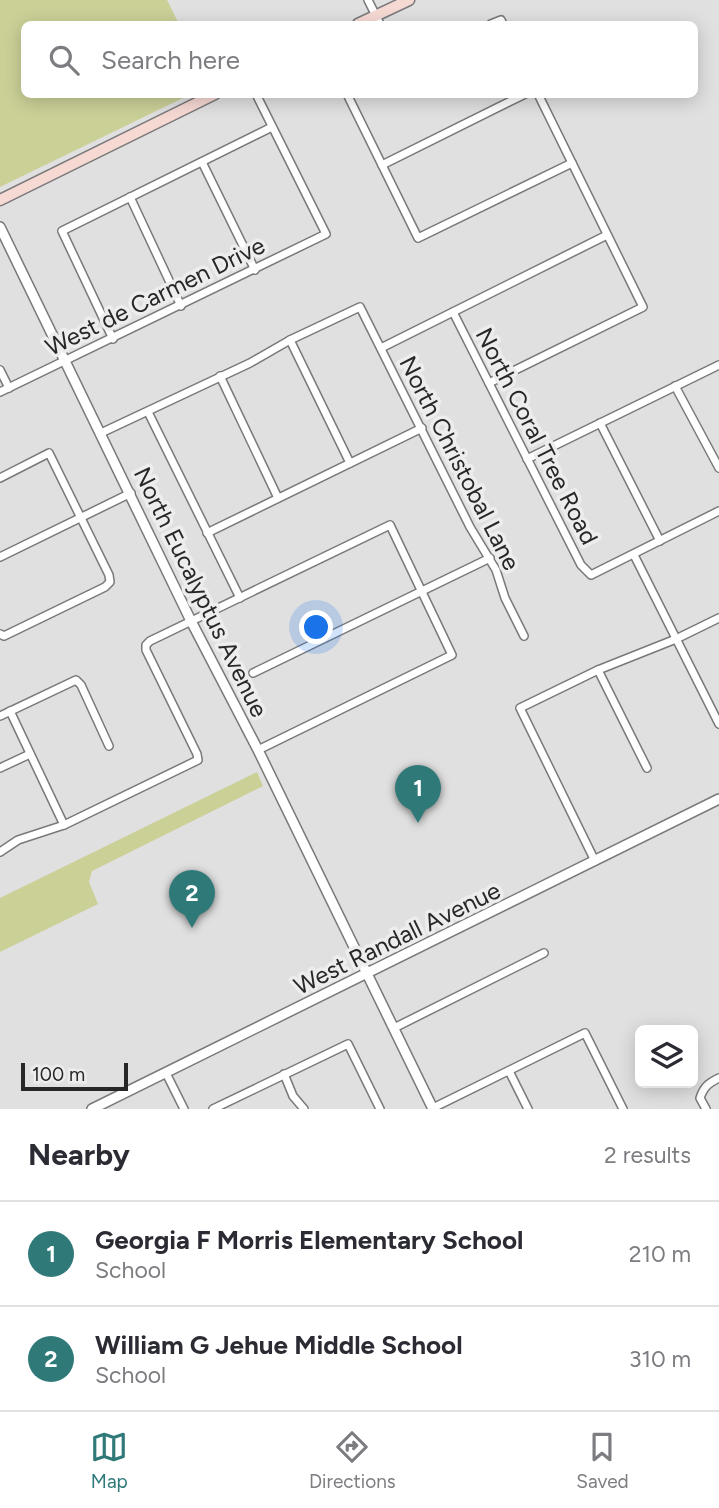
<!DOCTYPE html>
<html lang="en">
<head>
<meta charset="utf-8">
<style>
	:root { --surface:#fff; --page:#f7f7f7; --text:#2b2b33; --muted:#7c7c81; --line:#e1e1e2; --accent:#2f7978 }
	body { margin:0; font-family:Figtree,sans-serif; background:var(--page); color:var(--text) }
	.controls { position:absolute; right:21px; bottom:21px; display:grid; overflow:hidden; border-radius:10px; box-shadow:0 4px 18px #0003 }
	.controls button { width:63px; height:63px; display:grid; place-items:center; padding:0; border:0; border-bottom:2px solid var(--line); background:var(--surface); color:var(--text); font:35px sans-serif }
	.scale { position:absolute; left:21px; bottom:18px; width:107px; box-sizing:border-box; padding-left:7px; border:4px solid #272728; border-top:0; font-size:19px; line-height:24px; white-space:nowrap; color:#272728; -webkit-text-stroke:5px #ededee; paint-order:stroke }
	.you { position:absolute; left:317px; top:628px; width:24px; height:24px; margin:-18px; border:5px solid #fff; border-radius:50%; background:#1a73e8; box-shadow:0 0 0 10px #1a73e833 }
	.badge { display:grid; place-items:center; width:46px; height:46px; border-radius:50%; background:var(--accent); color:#fff; font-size:23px; font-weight:700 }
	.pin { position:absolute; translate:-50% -58px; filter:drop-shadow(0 2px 4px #0008) }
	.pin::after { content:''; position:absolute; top:37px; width:24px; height:21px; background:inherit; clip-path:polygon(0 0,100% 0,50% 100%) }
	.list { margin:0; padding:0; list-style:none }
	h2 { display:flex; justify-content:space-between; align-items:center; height:91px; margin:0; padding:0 28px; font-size:30px }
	h2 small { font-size:23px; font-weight:400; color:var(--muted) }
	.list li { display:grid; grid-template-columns:46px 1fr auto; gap:21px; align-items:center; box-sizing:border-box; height:105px; padding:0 28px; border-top:2px solid var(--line) }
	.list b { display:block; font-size:26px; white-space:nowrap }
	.list p { margin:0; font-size:23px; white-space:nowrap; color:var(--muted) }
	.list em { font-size:23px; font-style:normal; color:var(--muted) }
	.icon { flex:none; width:38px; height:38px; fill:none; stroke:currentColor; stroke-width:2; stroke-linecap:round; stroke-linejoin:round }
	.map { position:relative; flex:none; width:719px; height:1109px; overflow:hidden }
	.search { position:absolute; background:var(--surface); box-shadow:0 4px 18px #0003; left:21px; right:21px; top:21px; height:77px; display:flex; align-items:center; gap:18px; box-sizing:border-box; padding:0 24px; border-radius:10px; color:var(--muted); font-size:26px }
	.sheet { height:301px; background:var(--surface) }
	nav { display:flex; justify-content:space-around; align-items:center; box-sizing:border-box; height:98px; border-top:2px solid var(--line); background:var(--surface); font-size:19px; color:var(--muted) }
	nav a { display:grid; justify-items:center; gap:4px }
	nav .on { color:var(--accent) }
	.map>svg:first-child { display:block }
	.green { fill:#cbd097 }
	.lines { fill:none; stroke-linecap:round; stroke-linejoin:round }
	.minor-casing { stroke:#79797a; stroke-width:10 }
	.tertiary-casing { stroke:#79797a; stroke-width:12 }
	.secondary-casing { stroke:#79797a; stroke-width:13 }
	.minor { stroke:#fff; stroke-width:7 }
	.tertiary { stroke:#fff; stroke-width:9 }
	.secondary { stroke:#f7d9d4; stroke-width:10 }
	.labels { text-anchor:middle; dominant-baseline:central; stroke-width:7; stroke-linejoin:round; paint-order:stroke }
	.street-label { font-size:24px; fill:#272728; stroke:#ededee }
</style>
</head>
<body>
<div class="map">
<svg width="719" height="1109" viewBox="0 0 719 1109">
	<rect width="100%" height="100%" fill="#e0e0e1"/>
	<g class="green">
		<polygon points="0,0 167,0 179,24 24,24 24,94 189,95 0,187"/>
		<polygon points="257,772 263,786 92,871 89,882 98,904 0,952 0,898"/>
	</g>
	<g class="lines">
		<g class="minor-casing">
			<g id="minor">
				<polyline points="368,0 380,24"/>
				<polyline points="491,24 501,20 503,24"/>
				<polyline points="347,94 418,238 572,163"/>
				<polyline points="202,162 255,270"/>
				<polyline points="382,165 525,94"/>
				<polyline points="130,197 181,306"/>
				<polyline points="453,312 581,565 591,575 719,511"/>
				<polyline points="113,339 62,231 272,127"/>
				<polyline points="290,340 350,463"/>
				<polyline points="381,348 607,235"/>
				<polyline points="0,370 9,388"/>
				<polyline points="220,376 278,498"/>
				<polyline points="489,383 643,307 538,94"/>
				<polyline points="675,386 719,468"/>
				<polyline points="0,392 326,234 256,94"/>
				<polyline points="148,412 240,598"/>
				<polyline points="600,423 660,541"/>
				<polyline points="101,433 250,363 290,340 360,307 470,527 496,570 505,598 524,636"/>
				<polyline points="527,459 719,365"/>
				<polyline points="0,478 49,453 109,575 110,582 105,587 4,636 0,634"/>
				<polyline points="207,533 422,428"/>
				<polyline points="634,555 719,724"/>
				<polyline points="0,557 131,493"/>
				<polyline points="598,670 647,768"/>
				<polyline points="253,673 490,558"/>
				<polyline points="10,711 64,825"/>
				<polyline points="0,716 76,680 81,685 109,746"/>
				<polyline points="0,768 30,754"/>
				<polyline points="0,852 18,840 64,825 198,760 197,754 146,650 146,645 150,641 390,525 452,655 258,750"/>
				<polyline points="595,861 520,708 598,670 676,639 719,618"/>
				<polyline points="394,1028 544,953"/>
				<polyline points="509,1071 528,1109"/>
				<polyline points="166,1073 184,1109"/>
				<polyline points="284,1074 293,1096 304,1109"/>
				<polyline points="433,1108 585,1033 623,1109"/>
				<polyline points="213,1109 348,1044 380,1109"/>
				<path d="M706 1109 700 1098C704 1086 709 1083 719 1078"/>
			</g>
		</g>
		<g class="tertiary-casing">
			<g id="tertiary">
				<polyline points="0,227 191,621 258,750 433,1109"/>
				<polyline points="92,1109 719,799"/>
			</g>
		</g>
		<g class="secondary-casing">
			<g id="secondary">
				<polyline points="358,24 409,0"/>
				<polyline points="0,200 215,94"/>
			</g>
		</g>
		<use href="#minor" class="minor"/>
		<use href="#tertiary" class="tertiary"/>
		<use href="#secondary" class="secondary"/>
	</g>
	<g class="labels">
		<g class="street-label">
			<text transform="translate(155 296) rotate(-26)">West de Carmen Drive</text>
			<text transform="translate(537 436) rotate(63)">North Coral Tree Road</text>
			<text transform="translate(460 463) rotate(63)">North Christobal Lane</text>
			<text transform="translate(201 592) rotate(64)">North Eucalyptus Avenue</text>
			<text transform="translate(397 938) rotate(-26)">West Randall Avenue</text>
		</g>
	</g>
</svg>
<div class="controls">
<button><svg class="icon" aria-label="layers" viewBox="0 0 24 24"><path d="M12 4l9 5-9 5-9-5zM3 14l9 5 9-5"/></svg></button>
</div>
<div class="scale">100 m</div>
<div class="you"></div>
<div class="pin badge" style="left:418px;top:823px">1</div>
<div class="pin badge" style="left:192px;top:928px">2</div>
<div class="search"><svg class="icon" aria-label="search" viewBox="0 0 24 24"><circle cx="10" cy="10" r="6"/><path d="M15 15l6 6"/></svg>Search here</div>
</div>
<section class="sheet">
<h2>Nearby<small>2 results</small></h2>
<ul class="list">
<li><span class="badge">1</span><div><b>Georgia F Morris Elementary School</b><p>School</p></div><em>210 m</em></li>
<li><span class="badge">2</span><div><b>William G Jehue Middle School</b><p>School</p></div><em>310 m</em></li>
</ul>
</section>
<nav>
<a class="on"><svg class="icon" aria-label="map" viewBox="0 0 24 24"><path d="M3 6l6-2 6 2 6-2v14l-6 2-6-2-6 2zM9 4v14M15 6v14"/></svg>Map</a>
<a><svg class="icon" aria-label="directions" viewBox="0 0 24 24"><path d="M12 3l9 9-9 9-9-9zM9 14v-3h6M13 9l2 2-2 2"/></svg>Directions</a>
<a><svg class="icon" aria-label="saved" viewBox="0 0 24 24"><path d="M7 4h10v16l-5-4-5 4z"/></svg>Saved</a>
</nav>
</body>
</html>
